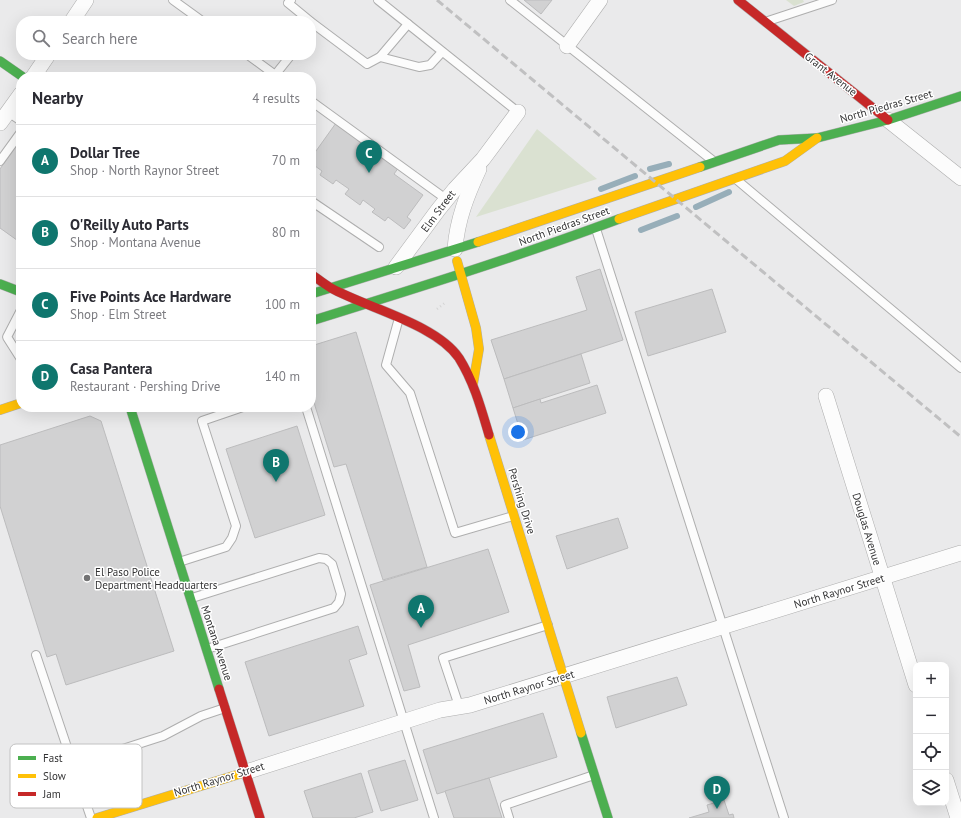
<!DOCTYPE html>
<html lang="en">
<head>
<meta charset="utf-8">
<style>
	:root { --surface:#fff; --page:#f7f7f7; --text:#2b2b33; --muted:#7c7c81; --line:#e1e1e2; --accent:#0f766e }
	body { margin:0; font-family:"PT Sans",sans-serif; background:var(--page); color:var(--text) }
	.controls { position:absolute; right:12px; bottom:12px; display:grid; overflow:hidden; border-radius:8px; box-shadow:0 4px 16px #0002 }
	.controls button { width:36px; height:36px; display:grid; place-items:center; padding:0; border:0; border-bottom:1px solid var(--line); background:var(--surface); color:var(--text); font:20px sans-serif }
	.you { position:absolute; left:518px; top:432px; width:14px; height:14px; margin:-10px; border:3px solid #fff; border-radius:50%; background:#1a73e8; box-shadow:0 0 0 6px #1a73e833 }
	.badge { display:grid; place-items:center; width:26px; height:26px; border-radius:50%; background:var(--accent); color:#fff; font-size:13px; font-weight:700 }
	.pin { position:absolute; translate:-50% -33px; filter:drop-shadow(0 1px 2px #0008) }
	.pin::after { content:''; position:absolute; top:21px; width:14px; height:12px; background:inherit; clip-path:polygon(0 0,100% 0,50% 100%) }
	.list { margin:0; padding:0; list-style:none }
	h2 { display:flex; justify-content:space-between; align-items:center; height:52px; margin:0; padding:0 16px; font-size:17px }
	h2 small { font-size:13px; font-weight:400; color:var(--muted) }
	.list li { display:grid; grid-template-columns:26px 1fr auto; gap:12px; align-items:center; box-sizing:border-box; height:72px; padding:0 16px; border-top:1px solid var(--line) }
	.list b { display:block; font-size:15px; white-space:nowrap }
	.list p { margin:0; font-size:13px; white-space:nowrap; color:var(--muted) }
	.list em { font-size:13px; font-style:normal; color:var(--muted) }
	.icon { flex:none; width:22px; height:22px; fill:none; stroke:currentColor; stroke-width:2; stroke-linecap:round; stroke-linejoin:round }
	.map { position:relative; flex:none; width:961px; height:818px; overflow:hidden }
	.search { position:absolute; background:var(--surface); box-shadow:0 4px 16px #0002; left:16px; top:16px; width:300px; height:44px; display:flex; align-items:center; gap:10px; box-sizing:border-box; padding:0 14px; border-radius:16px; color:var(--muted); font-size:15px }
	.panel { position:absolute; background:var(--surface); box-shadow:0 4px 16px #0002; left:16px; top:72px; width:300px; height:340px; border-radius:16px }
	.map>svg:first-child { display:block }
	.green { fill:#dae1d1 }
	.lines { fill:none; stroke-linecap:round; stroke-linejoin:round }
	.stream { stroke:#97aeb9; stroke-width:6 }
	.building { fill:#d1d1d2; stroke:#bcbcbd }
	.lane-casing { stroke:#aeaeae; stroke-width:10 }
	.street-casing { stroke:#aeaeae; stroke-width:16 }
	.fast-casing { stroke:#aeaeae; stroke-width:10 }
	.slow-casing { stroke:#aeaeae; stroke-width:10 }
	.jam-casing { stroke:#aeaeae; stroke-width:10 }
	.path { stroke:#d3d3d3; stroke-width:2.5; stroke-dasharray:1 3; stroke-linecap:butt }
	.lane { stroke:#fcfcfc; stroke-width:8 }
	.street { stroke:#fcfcfc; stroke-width:15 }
	.fast { stroke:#4caf50; stroke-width:9 }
	.slow { stroke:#ffc107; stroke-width:9 }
	.jam { stroke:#c62828; stroke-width:9 }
	.rail { stroke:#c0c0c1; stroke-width:3; stroke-dasharray:8 4; stroke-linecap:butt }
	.poi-dot { fill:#737374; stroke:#fff; stroke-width:1.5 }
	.labels { text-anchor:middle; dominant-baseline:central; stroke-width:3; stroke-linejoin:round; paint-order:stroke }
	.street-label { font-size:11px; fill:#333334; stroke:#fff }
	.poi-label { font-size:11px; fill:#333334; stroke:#fff; text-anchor:start }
	.key { fill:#fff; stroke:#c2c2c2; stroke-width:1 }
	.key-label { font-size:11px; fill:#333334 }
</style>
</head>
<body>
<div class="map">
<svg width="961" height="818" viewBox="0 0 961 818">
	<rect width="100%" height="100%" fill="#eaeaeb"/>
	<g class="green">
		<polygon points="786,0 803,0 804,2 794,6"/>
		<polygon points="537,129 597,179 476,217"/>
	</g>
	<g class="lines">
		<g class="stream">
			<polyline points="650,169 669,164"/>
			<polyline points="601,189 635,176"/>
			<polyline points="696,207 729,192"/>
			<polyline points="641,230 677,216"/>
		</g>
	</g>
	<g class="building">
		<polygon points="524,0 552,0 541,14"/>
		<polygon points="336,123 399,167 394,174 423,195 407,217 411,220 404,229 388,217 385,221 372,212 375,209 363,200 360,205 345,194 349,189 336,180 333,184 320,175 322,171 311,163 311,158"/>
		<polygon points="21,138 21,243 0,228 0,169"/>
		<polygon points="600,269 623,340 504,379 491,340 587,310 576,277"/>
		<polygon points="712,289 726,332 648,356 635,312"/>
		<polygon points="356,332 427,567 383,580 346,464 334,467 311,393 311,346"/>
		<polygon points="581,354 590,383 513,408 504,379"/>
		<polygon points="597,385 606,413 523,440 513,408 540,399 541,403"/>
		<polygon points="90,416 101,421 174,651 66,685 56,654 47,657 0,506 0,445"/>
		<polygon points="297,426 325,515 255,538 226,449"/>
		<polygon points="618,518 628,548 567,569 556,536"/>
		<polygon points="488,549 509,612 408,645 420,687 404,691 370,585"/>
		<polygon points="358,626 367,654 349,660 364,706 269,736 245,662"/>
		<polygon points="677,677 687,705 616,728 607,697"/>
		<polygon points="543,713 557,757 437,794 423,750"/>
		<polygon points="405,760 418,800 381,811 368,771"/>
		<polygon points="361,773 373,812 354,818 313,818 304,791"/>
		<polygon points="489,778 502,818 454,818 445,791"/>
		<polygon points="724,800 729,815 733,814 734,818 689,818 709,812 707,805"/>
	</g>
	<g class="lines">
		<g class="lane-casing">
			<g id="lane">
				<polyline points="173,0 202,21"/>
				<polyline points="291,0 288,3 310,21"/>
				<polyline points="378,0 408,24"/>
				<polyline points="510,0 712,160"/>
				<polyline points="768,21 832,0"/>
				<polyline points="311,22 367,64 380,57"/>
				<polyline points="442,52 430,65 419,67 380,57 408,24 518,112"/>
				<polyline points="248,55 278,77"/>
				<polyline points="275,75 291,55"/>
				<polyline points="311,101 446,199"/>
				<polyline points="8,112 21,121"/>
				<polyline points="0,161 21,132"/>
				<polyline points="737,180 961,368"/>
				<polyline points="311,201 379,247"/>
				<polyline points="596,229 784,818"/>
				<polyline points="21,310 7,337 21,359"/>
				<polyline points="399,318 386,365 410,393 455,533 513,516"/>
				<polyline points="306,407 434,818"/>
				<polyline points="179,562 226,547 232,538 236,526 202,421 243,407"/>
				<polyline points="192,598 319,558 326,559 332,564 341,594 339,602 334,608 207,649"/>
				<polyline points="36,655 73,765"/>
				<polyline points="459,706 443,658 548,625"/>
				<polyline points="91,818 73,765 163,736 201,716 225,708"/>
				<polyline points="509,818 505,805 594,775"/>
			</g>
		</g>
		<g class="street-casing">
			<g id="street">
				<polyline points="72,21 86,0"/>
				<polyline points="567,46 600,0"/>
				<polyline points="33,77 48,55"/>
				<polyline points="888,120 961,178"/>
				<polyline points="0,123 21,94"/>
				<path d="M455 249C457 220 467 195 479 169"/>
				<polyline points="396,267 438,210 455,189 483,159 518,112"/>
				<polyline points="826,396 916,685"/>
				<polyline points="246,772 440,710 470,705 961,553"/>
				<polyline points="946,780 958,818"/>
			</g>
		</g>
		<g class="fast-casing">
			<g id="fast">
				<polyline points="0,61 23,77"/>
				<polyline points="700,167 779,140 817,138 888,120 961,96"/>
				<polyline points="0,284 21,292"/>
				<polyline points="311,294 478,242"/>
				<path d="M311 321C414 289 517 257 619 219"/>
				<polyline points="130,407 219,689"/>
				<polyline points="581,733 608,818"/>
			</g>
		</g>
		<g class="slow-casing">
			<g id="slow">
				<polyline points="619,219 785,161 817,138"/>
				<polyline points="478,242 700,167"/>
				<polyline points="457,261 476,328 479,349 473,384"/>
				<polyline points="0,410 21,403"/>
				<polyline points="489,435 581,733"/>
				<polyline points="97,818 246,772"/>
			</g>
		</g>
		<g class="jam-casing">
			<g id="jam">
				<polyline points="738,0 888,120"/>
				<path d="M311 274C318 279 324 284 331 288 367 308 436 324 459 358 474 382 481 408 489 435"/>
				<polyline points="219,689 260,818"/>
			</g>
		</g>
		<polyline class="path" points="437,309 446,302"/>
		<use href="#lane" class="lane"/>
		<use href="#street" class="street"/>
		<use href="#fast" class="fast"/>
		<use href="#slow" class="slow"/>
		<use href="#jam" class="jam"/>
		<polyline class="rail" points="437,0 961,437"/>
	</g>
	<circle class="poi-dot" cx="87" cy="578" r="4"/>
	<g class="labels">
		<g class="street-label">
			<text transform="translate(831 74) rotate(38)">Grant Avenue</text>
			<text transform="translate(886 106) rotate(-16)">North Piedras Street</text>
			<text transform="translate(438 211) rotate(-53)">Elm Street</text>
			<text transform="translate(564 226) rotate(-20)">North Piedras Street</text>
			<text transform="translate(522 501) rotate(73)">Pershing Drive</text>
			<text transform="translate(867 529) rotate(73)">Douglas Avenue</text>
			<text transform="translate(839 591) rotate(-17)">North Raynor Street</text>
			<text transform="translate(217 643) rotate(72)">Montana Avenue</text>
			<text transform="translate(529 687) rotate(-17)">North Raynor Street</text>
			<text transform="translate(219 779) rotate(-17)">North Raynor Street</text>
		</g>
		<g class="poi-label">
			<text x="95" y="572">El Paso Police<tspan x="95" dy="13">Department Headquarters</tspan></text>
		</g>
	</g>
	<rect x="10" y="744" width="132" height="64" rx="6" class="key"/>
	<rect x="18" y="756" width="18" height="4" fill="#4caf50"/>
	<rect x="18" y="774" width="18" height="4" fill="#ffc107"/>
	<rect x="18" y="792" width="18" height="4" fill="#c62828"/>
	<g class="key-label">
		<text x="43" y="762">Fast</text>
		<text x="43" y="780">Slow</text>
		<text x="43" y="798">Jam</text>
	</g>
</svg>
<div class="controls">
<button>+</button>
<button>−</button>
<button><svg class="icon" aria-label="locate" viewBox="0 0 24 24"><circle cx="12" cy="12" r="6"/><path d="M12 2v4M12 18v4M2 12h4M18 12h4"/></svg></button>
<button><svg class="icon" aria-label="layers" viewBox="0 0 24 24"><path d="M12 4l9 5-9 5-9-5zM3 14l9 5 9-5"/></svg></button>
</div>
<div class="you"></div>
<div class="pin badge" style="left:421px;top:628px">A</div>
<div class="pin badge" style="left:276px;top:482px">B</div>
<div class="pin badge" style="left:369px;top:173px">C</div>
<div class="pin badge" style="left:717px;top:809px">D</div>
<div class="search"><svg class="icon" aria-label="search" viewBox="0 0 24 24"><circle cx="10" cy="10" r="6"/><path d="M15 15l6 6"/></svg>Search here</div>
<section class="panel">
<h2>Nearby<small>4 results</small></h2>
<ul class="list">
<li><span class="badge">A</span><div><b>Dollar Tree</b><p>Shop · North Raynor Street</p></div><em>70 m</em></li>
<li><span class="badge">B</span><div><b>O'Reilly Auto Parts</b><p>Shop · Montana Avenue</p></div><em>80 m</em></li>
<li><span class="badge">C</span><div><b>Five Points Ace Hardware</b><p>Shop · Elm Street</p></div><em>100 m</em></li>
<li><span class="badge">D</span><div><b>Casa Pantera</b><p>Restaurant · Pershing Drive</p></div><em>140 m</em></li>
</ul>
</section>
</div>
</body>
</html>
